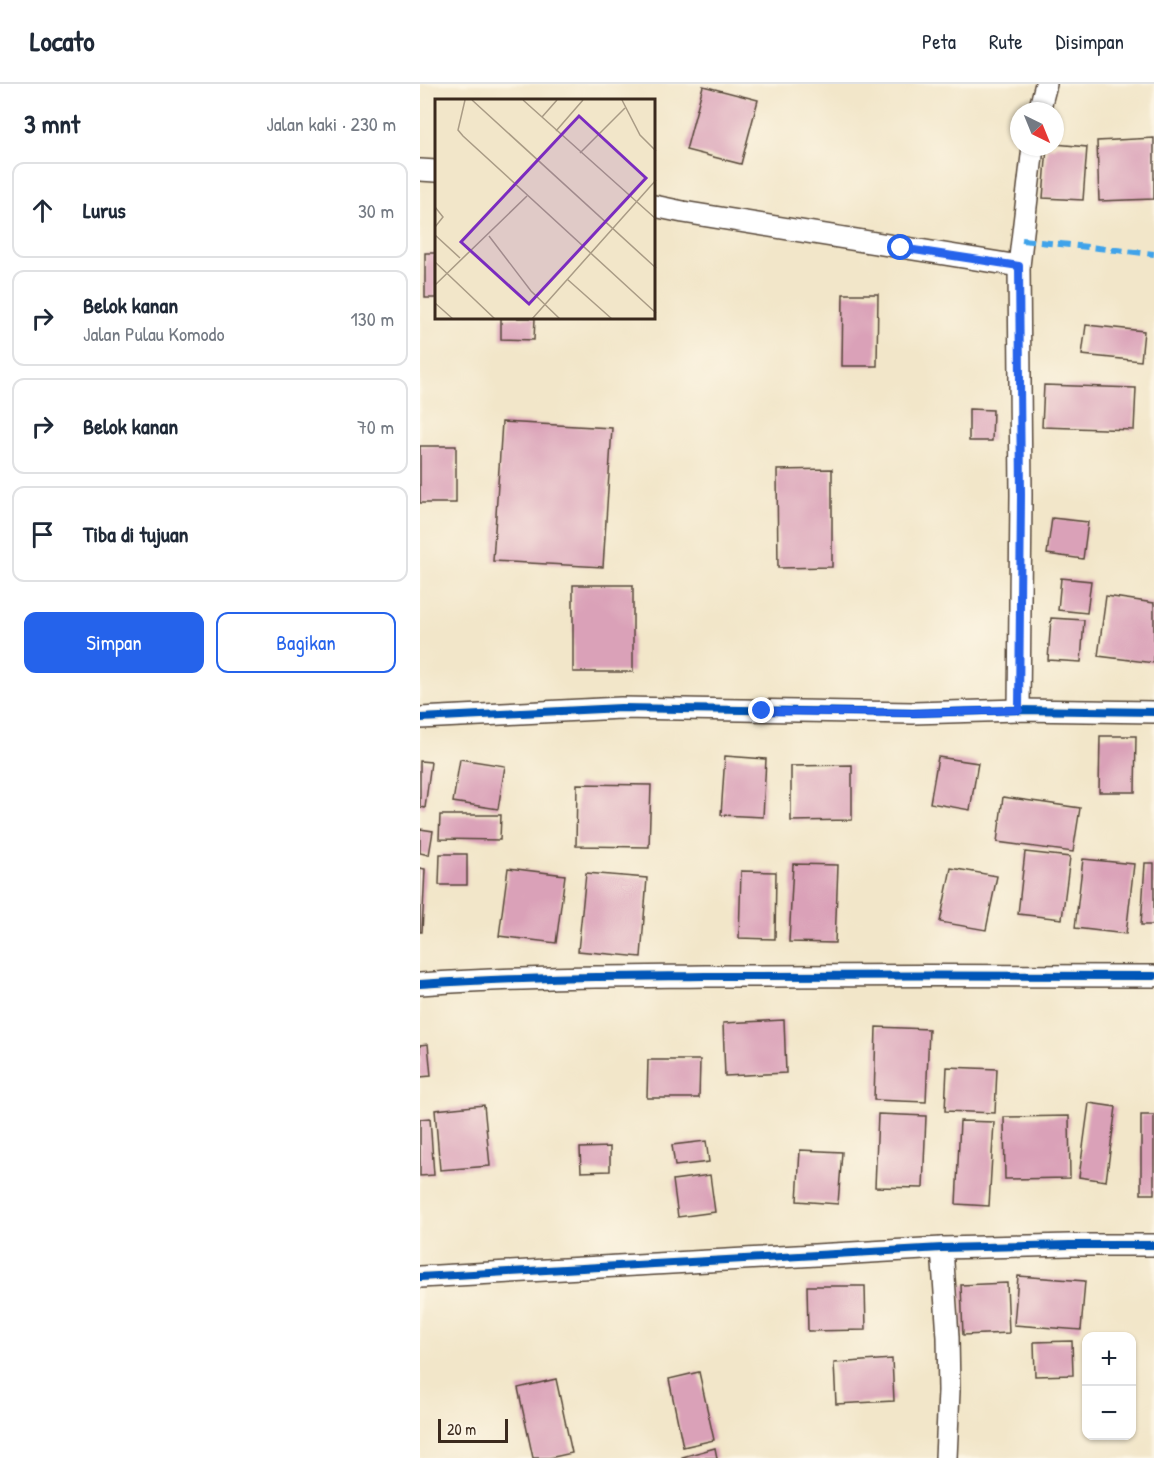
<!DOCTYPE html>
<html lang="id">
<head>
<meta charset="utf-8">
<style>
	:root { --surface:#fff; --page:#f2f2f3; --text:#1f2937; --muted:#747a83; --line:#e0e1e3; --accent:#2563eb }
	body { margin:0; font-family:"Patrick Hand",sans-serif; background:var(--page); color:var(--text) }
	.controls { position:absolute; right:18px; bottom:18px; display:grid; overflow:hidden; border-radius:12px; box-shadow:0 2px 4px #0004 }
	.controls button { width:54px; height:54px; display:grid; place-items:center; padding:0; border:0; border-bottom:2px solid var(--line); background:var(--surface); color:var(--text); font:30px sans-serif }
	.compass { position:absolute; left:590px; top:18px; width:54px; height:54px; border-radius:50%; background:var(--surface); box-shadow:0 2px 4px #0004; rotate:137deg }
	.scale { position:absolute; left:18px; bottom:15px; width:70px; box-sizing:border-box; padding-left:6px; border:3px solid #3b2a1e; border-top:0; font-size:16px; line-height:21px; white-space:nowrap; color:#3b2a1e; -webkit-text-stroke:4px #fcf5e5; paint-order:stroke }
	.stop { position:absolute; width:18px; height:18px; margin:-14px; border:4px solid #2563eb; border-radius:50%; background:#fff }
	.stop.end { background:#2563eb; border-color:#fff; box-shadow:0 2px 6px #0008 }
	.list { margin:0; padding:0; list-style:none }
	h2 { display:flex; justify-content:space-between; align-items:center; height:78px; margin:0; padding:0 24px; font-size:26px }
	h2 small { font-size:20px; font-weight:400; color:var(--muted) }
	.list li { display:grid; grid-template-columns:39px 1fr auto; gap:18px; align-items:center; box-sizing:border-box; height:96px; margin:0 12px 12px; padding:0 12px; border:2px solid var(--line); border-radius:12px }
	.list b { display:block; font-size:22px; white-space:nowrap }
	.list p { margin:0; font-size:20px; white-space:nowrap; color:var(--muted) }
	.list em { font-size:20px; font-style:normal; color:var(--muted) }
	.actions { display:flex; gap:12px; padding:18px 24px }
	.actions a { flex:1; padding:14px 0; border:2px solid var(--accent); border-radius:12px; text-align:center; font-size:21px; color:var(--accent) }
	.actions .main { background:var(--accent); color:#fff }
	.icon { flex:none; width:33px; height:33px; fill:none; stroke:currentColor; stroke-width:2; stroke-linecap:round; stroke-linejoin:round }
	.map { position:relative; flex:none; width:734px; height:1374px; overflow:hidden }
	header { display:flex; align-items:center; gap:36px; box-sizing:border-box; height:84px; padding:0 30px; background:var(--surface); border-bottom:2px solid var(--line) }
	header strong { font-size:28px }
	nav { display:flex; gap:33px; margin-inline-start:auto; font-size:21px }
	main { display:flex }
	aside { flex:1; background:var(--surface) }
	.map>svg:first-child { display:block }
	.building { fill:#daa1b8 }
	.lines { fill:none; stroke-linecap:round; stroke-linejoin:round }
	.minor-casing { stroke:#564638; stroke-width:24 }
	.minor { stroke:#fff; stroke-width:21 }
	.quiet { stroke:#3fa3ea; stroke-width:6; stroke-dasharray:12 6; stroke-linecap:butt }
	.cycleway-casing { stroke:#fcf5e5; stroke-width:11 }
	.cycleway { stroke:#0057b8; stroke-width:8 }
	.route { stroke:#2563eb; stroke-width:8 }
	.inset-road { fill:none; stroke:#a99b85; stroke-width:1.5 }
	.view { fill:#7b2cbf; fill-opacity:0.15; stroke:#7b2cbf; stroke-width:3 }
	.inset-edge { fill:none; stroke:#3b2a1e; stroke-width:3 }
</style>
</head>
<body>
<header>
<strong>Locato</strong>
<nav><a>Peta</a><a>Rute</a><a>Disimpan</a></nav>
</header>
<main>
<aside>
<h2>3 mnt<small>Jalan kaki · 230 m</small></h2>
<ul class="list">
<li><svg class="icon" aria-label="ahead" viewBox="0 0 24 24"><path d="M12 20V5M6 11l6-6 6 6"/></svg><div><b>Lurus</b></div><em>30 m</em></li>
<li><svg class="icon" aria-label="right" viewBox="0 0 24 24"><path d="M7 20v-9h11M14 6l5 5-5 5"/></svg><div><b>Belok kanan</b><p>Jalan Pulau Komodo</p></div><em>130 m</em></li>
<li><svg class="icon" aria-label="right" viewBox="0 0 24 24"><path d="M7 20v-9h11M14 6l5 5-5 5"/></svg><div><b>Belok kanan</b></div><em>70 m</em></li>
<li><svg class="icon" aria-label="arrive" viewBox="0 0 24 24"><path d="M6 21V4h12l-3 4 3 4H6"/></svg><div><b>Tiba di tujuan</b></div></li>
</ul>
<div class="actions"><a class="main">Simpan</a><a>Bagikan</a></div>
</aside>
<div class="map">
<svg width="734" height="1374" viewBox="0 0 734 1374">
	<rect width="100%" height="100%" fill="#fcf5e5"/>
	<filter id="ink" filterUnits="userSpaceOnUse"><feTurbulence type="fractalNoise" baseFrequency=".0167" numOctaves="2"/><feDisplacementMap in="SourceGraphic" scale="12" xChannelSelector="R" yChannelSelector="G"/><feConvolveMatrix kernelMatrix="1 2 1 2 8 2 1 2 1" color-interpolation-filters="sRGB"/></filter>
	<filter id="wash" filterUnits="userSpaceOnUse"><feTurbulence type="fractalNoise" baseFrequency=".008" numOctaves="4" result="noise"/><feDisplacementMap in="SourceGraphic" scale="24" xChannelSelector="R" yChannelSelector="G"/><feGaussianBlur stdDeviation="1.35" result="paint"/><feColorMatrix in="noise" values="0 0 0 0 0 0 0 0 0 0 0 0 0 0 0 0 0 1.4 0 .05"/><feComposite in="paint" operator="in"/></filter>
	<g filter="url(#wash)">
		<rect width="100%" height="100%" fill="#f2e6c9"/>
		<g id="blocks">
			<g class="building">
				<polygon points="283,2 338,16 321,80 266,66"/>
				<polygon points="734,54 734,115 679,117 677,57"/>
				<polygon points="635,60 667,63 663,116 623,114 627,63 635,63"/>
				<rect x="5" y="169" width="11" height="45"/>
				<polygon points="423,210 458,210 457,282 422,282"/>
				<polygon points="81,234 115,234 114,256 81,255"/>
				<polygon points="666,241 724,247 721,277 662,271"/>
				<polygon points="624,301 716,304 714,346 622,343"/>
				<polygon points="549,325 573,326 572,357 549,357"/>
				<polygon points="82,338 192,344 183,483 73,477"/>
				<rect x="0" y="362" width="36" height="57"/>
				<polygon points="412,385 412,483 358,484 357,386"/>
				<polygon points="632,434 668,438 663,475 627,470"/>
				<polygon points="641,494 671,497 667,529 638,526"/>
				<rect x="153" y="501" width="60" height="87"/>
				<polygon points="686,512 734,519 734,579 678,572"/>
				<polygon points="631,534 664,536 661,578 628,576"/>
				<polygon points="680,652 716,652 715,708 679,708"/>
				<polygon points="305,672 346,675 343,733 301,731"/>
				<polygon points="518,673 558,679 550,726 510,719"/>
				<polygon points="40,675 85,682 78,725 33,718"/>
				<polygon points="0,677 11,678 5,724 0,723"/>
				<polygon points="432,681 432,736 371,737 371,682"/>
				<polygon points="157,700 231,701 229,763 156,762"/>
				<polygon points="583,713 660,724 653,768 577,758"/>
				<polygon points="20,731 81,731 80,756 19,755"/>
				<polygon points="0,745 13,747 9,771 0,769"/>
				<polygon points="605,768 650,773 642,835 598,830"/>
				<polygon points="20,770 47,770 47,801 19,801"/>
				<polygon points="663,775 714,780 706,850 655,844"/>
				<polygon points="725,779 734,779 734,841 721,841"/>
				<polygon points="373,780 418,781 415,859 369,858"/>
				<polygon points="0,784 5,785 2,848 0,848"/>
				<polygon points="88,784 145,791 136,859 79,852"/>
				<polygon points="531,784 577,792 566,846 520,838"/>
				<polygon points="321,787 356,788 355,855 319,854"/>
				<polygon points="166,789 227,794 221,873 158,867"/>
				<polygon points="364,936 366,989 305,992 303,939"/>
				<polygon points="456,943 509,945 506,1018 454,1016"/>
				<polygon points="8,960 11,992 0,993 0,961"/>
				<polygon points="228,976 280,976 279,1014 227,1014"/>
				<polygon points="527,983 577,985 575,1029 525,1027"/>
				<polygon points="669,1019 696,1023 686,1097 659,1093"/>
				<polygon points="64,1021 70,1082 20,1086 15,1026"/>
				<polygon points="458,1030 506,1032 503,1104 455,1103"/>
				<rect x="721" y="1031" width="13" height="79"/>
				<polygon points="649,1032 650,1094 585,1095 584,1033"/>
				<polygon points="10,1034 14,1091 0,1092 0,1035"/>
				<polygon points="540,1037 574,1038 569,1122 536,1120"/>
				<polygon points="286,1057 289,1078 255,1082 252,1061"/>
				<polygon points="190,1063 190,1087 161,1088 160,1064"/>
				<polygon points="380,1066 422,1068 418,1120 377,1117"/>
				<polygon points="290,1091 295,1128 258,1133 253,1096"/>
				<polygon points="598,1192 665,1197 661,1246 594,1241"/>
				<polygon points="587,1199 589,1249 543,1251 541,1201"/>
				<polygon points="387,1202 445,1202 446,1246 388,1247"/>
				<polygon points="652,1257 653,1291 615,1292 614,1258"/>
				<polygon points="472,1275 474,1317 416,1320 414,1279"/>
				<polygon points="279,1288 294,1356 263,1363 249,1295"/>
				<polygon points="136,1295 152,1369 129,1374 113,1374 98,1304"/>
				<polygon points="295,1364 297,1374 262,1374 262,1373"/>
			</g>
		</g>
	</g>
	<g filter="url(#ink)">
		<use href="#blocks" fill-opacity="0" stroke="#564638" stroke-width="1.5"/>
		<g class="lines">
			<g class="minor-casing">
				<g id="minor">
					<polyline points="619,27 626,0"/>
					<polyline points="0,86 16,87"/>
					<polyline points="234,122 263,128 599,182"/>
					<polyline points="599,626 601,411 599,182 613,63"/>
					<polyline points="0,634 201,624 493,629 599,626 734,628"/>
					<path d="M0 900C95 893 190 893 285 892 435 891 584 892 734 892"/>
					<polyline points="522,1164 528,1253 529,1307 526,1374"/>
					<polyline points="0,1193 522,1164 650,1161 734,1161"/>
				</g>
			</g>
			<use href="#minor" class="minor"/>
			<polyline class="quiet" points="602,156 734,170"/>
			<g class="cycleway-casing">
				<g id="cycleway">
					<polyline points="0,634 201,624 493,629 599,626 734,628"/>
					<path d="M0 900C95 893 190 893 285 892 435 891 584 892 734 892"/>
					<polyline points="0,1193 522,1164 650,1161 734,1161"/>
				</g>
			</g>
			<use href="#cycleway" class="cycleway"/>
		</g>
	</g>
	<g class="lines" filter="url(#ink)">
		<polyline class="route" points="342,627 493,629 599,626 601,411 599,182 481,164"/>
	</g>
	<g transform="translate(15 15)">
		<rect width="220" height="220" fill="#f2e6c9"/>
		<path class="inset-road" d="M30 1 23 31 28 37 221 214M37 1 221 169M88 1 221 120M187 1 205 36 221 52M107 18 122 1M121 32 148 1M145 54 190 9M0 108 8 118 0 128M0 136 25 159M54 137 96 192 125 220M0 163 60 220M132 180 177 220M0 186 92 97M0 204 18 220M97 220 221 81"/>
		<path class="view" d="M144 17 211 79 94 205 26 143Z"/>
		<rect width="220" height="220" class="inset-edge"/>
	</g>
</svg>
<div class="controls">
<button>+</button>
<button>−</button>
</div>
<svg class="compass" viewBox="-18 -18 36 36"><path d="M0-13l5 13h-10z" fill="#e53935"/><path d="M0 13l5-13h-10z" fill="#747a83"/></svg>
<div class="scale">20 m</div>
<div class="stop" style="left:481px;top:164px"></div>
<div class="stop end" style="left:342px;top:627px"></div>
</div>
</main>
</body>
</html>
